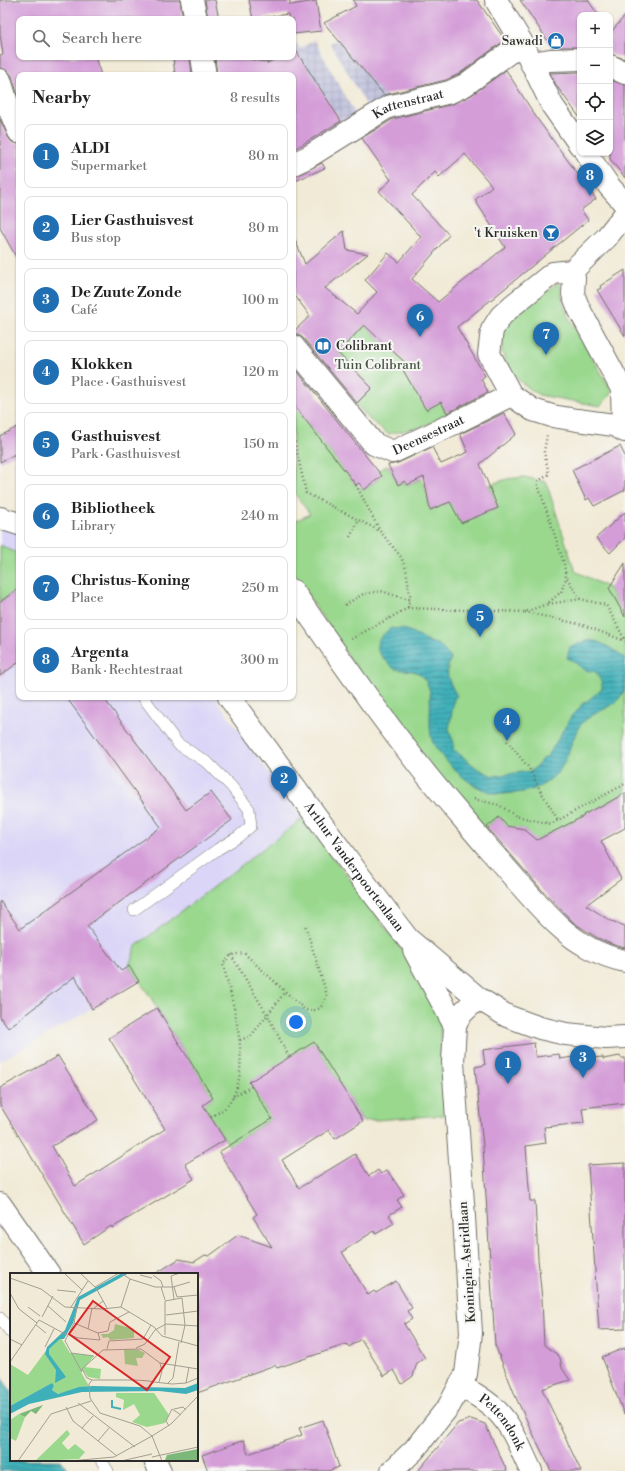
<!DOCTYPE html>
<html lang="en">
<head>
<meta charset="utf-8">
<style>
	:root { --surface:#fff; --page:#f2f2f2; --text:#222; --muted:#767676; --line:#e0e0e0; --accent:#1f6fb2 }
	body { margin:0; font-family:"Libre Bodoni",serif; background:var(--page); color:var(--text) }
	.controls { position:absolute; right:12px; top:12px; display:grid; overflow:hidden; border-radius:8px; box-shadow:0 1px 3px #0004 }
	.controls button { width:36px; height:36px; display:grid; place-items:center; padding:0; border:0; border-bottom:1px solid var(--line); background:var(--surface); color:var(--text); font:20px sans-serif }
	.you { position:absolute; left:296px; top:1022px; width:14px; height:14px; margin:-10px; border:3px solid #fff; border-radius:50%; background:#1a73e8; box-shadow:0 0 0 6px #1a73e833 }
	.badge { display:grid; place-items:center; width:26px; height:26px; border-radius:50%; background:var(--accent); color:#fff; font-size:13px; font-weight:700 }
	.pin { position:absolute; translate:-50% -33px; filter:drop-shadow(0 1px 2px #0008) }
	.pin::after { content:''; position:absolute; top:21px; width:14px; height:12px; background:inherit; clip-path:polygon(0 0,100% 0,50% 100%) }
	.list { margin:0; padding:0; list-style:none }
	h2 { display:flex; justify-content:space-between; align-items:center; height:52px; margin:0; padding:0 16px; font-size:17px }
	h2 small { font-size:13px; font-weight:400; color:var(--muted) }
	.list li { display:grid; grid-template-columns:26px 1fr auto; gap:12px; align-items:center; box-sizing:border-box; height:64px; margin:0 8px 8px; padding:0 8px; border:1px solid var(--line); border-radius:8px }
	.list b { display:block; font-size:15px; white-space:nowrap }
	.list p { margin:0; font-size:13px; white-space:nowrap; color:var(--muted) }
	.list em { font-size:13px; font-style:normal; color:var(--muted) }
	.icon { flex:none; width:22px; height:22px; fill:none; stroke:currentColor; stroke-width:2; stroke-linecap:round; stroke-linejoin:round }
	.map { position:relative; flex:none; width:625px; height:1471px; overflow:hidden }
	.search { position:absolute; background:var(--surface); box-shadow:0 1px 3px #0004; left:16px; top:16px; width:280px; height:44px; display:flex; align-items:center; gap:10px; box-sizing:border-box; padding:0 14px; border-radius:8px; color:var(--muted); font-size:15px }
	.panel { position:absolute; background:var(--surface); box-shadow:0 1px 3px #0004; left:16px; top:72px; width:280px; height:628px; border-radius:8px }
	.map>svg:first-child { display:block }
	.built { fill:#dbd6f7 }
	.industrial { fill:url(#industrial-grid) }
	.green { fill:#9ad88e; stroke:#62825c }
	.water { fill:url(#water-rules); stroke:#356e72 }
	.building { fill:#d49dd8; fill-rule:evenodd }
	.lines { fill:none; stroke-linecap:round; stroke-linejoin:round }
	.lane-casing { stroke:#706e67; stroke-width:12 }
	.street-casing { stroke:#706e67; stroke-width:24 }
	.secondary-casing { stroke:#706e67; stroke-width:24 }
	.path { stroke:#706e67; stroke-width:2.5; stroke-dasharray:1 3; stroke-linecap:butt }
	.lane { stroke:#fff; stroke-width:11 }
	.street { stroke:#fff; stroke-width:22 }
	.secondary { stroke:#fff; stroke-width:22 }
	.labels { text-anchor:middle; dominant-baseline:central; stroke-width:4; stroke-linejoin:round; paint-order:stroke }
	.poi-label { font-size:13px; fill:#2b2b2b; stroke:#f6f6f2; text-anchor:end }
	.street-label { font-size:13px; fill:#2b2b2b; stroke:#f6f6f2 }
	.park-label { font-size:13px; fill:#475644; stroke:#f6f6f2 }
	.inset-river { fill:none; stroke:#3fb0b9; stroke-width:2 }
	.inset-road { fill:none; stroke:#a29e92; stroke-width:1 }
	.view { fill:#d62828; fill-opacity:0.15; stroke:#d62828; stroke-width:2 }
	.inset-edge { fill:none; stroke:#2b2b2b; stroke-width:2 }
</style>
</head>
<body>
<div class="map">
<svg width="625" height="1471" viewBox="0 0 625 1471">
	<defs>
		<pattern id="industrial-grid" width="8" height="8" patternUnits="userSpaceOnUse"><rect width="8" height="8" fill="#c1c2dd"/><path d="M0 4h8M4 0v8" fill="none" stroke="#a6a7be"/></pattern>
		<pattern id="water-rules" width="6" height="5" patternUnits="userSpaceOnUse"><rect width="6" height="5" fill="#3fb0b9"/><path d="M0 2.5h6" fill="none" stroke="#358f97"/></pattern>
	</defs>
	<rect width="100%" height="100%" fill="#f6f6f2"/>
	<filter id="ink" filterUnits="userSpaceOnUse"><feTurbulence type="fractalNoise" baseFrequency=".025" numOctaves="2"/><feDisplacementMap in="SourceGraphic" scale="8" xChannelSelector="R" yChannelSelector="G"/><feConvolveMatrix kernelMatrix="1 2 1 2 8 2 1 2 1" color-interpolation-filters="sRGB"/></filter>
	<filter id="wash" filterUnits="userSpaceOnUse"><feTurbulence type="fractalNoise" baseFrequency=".012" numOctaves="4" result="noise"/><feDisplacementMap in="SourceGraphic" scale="16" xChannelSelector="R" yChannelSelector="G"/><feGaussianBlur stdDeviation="0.9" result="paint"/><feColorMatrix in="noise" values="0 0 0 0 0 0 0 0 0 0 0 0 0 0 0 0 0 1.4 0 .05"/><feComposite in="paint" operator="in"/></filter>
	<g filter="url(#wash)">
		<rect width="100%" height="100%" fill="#f1ead6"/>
		<polygon class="built" points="0,518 19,524 19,697 215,697 302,819 136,946 129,966 85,993 92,1009 0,1061"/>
		<g class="industrial">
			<polygon points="337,39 387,98 371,107 369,104 367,106 330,43"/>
			<polygon points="314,40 357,117 344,125 293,46 296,43 300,49"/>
		</g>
		<g class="green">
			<polygon points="559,282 563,303 569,318 613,393 600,406 539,395 519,381 507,366 502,352 501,333 512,318"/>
			<polygon points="367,323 371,331 387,346 390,344 441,402 448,414 422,427 388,434 369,419 356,404 372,388 338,353"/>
			<path d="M293 399 304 418 356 485 364 490 378 479 373 473 388 465 398 485 405 481 407 485 421 479 426 487 430 510 450 502 461 523 498 508 489 485 507 479 524 477 546 482 575 571 609 588 625 617V793L584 816 533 842C524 823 523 833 508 826 505 825 502 820 499 817L484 829 414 748 348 656 293 572V522L310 514 293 491Z"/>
			<polygon points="0,545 19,554 19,588 0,602"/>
			<polygon points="302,819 346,874 408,958 440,1016 444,1115 363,1121 314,1042 250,1082 271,1119 240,1139 230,1147 203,1105 213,1098 146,990 129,966 136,946"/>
		</g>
		<g class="water">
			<path d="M391 628C396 629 402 628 407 630 418 634 427 643 438 644L451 658C444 675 449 681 457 696L454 699 449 730 454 743 453 749 478 769 493 776 531 771 539 764 541 760 548 756 572 715 579 709 582 704 587 701 602 689V683L596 672 584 670 572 660 567 658 570 647C575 646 580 643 585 641 598 638 616 651 625 659 625 668 625 677 625 686 622 710 587 710 578 729 570 744 567 766 553 777 543 787 529 792 515 793 509 793 502 795 497 794 476 790 458 775 445 759 442 755 437 750 434 745 426 731 433 704 429 688 428 685 424 678 421 675 415 669 404 671 395 669 391 667 387 662 384 659 371 645 378 638 391 628Z"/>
			<polygon points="0,1376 11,1391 11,1460 61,1460 69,1471 0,1471"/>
		</g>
		<g id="blocks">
			<g class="building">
				<polygon points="0,0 180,0 183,19 19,19 19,57 95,57 101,75 19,75 19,99 12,76 8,71 0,68 0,55 3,54 0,34"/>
				<polygon points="205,0 215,0 219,19 208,19"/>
				<polygon points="249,0 290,0 290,5 316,1 321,31 293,34 293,19 289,19 288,14 253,19"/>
				<polygon points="353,0 477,0 505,40 459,74 446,80 384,95 324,23 356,6"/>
				<polygon points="520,0 588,0 598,15 580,15 580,47 552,47"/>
				<polygon points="625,16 625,59 610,54 610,33"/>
				<polygon points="293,46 341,121 293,150 293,75 217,75 215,57 241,57 268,63 278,57 293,57"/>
				<polygon points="173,57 190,57 192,75 175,75"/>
				<path d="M506 70 538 120 596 199 581 210 588 220 492 299 457 327 485 376 481 379 488 392 447 413 441 402 426 410 403 370 409 366 364 325 338 353 372 388 357 403 303 338 298 334H293V332L310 316 293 293V235L305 264 344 231 347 250 368 254 325 288 357 314 377 292 365 280 388 253 399 262 421 237 379 191 391 180 362 138 393 119 453 104 470 96ZM465 154 492 186 475 200 505 247 438 302 412 279 449 235 412 195 435 172 439 177Z"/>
				<polygon points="580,72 580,118 556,85 550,73"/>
				<polygon points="610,80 625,85 625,178 610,159"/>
				<polygon points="0,119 8,137 12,142 19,144 19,262 0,228"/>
				<polygon points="322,163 325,168 293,182 293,176 298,175"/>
				<polygon points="625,270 625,336 597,290 601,288 600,286"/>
				<polygon points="293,366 382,476 364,490 359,483 356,485 293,404"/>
				<polygon points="504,413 516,434 480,464 498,508 461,523 450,502 430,510 424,477 407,485 405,481 398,485 388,465 398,463 432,447 441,464 468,452 460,434"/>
				<polygon points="19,426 19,452 0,462 0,436"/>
				<polygon points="620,446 625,456 625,490 594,506 589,498 586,500 572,470"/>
				<polygon points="625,512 625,538 610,553 596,538"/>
				<polygon points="625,563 625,617 609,588"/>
				<polygon points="19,588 19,662 0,676 0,602"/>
				<polygon points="66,697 103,697 186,810 211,792 232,820 87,926 121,971 129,966 139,981 92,1009 75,976 8,1028 0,1017 0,901 20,929 161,827"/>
				<polygon points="625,793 625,828 601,841 621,879 586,905 609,920 625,926 625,948 611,944 596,937 574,923 541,889 487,827 499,817 507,826 524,829 537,840 584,816 583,815 598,807 599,808"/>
				<polygon points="157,1008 213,1098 203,1105 225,1140 185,1164 194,1179 112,1228 111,1226 84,1244 0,1105 0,1088 58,1056 98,1120 52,1146 75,1186 165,1129 109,1038"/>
				<polygon points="314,1042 363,1121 335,1139 329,1130 282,1160 299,1188 355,1154 369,1176 378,1170 381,1174 387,1170 404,1195 397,1200 402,1207 389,1215 394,1223 376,1234 374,1231 342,1252 368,1295 374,1291 376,1293 396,1281 412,1308 407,1311 412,1319 404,1324 425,1358 417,1363 413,1376 402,1384 394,1370 384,1376 361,1339 349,1347 347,1344 277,1368 275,1365 197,1393 197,1274 155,1274 179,1259 194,1262 205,1255 209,1256 238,1235 272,1247 253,1217 257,1214 219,1152 272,1119 249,1082"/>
				<polygon points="534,1043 536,1057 559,1054 560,1059 580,1056 581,1059 603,1057 603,1059 620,1056 621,1058 625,1058 625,1103 582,1108 584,1123 544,1127 546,1143 526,1146 530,1201 535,1201 538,1259 542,1299 544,1345 558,1355 560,1358 562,1368 570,1380 542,1389 581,1471 551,1471 517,1400 495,1345 483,1146 475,1067 485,1065 483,1050"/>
				<polygon points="625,1163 625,1329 599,1330 588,1165"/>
				<polygon points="625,1348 625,1413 624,1414 602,1357"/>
				<polygon points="471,1419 485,1424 507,1471 418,1471 458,1423"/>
				<polygon points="323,1420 339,1467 328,1471 208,1471 202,1455 244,1440 248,1454 302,1435 299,1428"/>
			</g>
		</g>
	</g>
	<g filter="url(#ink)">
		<use href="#blocks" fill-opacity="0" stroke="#706e67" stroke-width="1"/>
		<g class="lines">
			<g class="lane-casing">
				<g id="lane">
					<polyline points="134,910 218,849 238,837 251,826 249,809 231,786 208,763 178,744 143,697"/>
					<polyline points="0,1318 11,1333"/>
					<polyline points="101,1460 108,1471"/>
				</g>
			</g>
			<g class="street-casing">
				<g id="street">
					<polyline points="192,0 196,19"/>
					<polyline points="202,57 205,75"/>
					<polyline points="531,63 550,60 580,59"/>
					<polyline points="610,66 625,73"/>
					<polyline points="0,80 8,106 19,132"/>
					<path id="s1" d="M293 164 308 157 388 107 450 92 465 85 522 43"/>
					<polyline points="625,214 606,238 572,271 553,273 513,305 501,316 492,330 489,354 511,395 533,410 552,416 577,420 614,425 625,431"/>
					<polyline points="572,271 574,278 573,294 579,309 622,389 623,430"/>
					<path id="s2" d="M293 346 374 444 393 452 457 422 511 395"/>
					<polyline points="0,518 19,524"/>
					<path d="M293 591C331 647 370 702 411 755 435 787 462 817 488 848 511 873 534 903 559 926 577 943 601 956 625 961"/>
					<path id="s3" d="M229 697 359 875 408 939 478 998 507 1016 540 1028 566 1034 606 1038 625 1037"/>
					<polyline points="414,950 455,1026"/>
					<path id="s4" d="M461 1386C473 1393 487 1400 497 1411 513 1427 521 1450 531 1471"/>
					<polyline points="392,1471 414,1450 449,1406 466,1374 471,1333 464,1217 453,1062 455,1026 460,1015 478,998"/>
				</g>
			</g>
			<g class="secondary-casing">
				<g id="secondary">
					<polyline points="496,0 522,43 552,105 580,145"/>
					<polyline points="586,153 609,186 625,204"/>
					<polyline points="0,1204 49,1274"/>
					<polyline points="155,1460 160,1471"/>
				</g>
			</g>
			<g class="path">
				<polyline points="293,434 306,493 380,531"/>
				<polyline points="356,485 380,531 401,557 406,569 410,595 408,608"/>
				<polyline points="350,537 359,520"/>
				<polyline points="567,578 580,599"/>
				<polyline points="548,604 580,599 606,605 625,640"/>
				<polyline points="345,605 363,594 381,591 409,600"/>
				<polyline points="525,612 583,625 625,641"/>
				<polyline points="351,639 408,608 525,612 547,604 561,592 566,578 564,563 537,482 549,474 544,452 547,435"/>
				<polyline points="507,741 529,768 540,790 558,820"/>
				<polyline points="474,799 499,805 516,816 551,824 625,784"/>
				<polyline points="231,955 268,1016 289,1057"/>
				<polyline points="240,1040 251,1036 285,992"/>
				<polyline points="233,1097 252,1086"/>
				<path d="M211 1117C215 1114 220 1112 224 1109 257 1078 232 1001 223 964L231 955 244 953 305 1010C320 1011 322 1008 327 995L305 925"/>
			</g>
			<use href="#lane" class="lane"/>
			<use href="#street" class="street"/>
			<use href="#secondary" class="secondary"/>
		</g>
	</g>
	<defs>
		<g id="shop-disc" transform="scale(0.9)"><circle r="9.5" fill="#1f6fb2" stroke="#f6f6f2"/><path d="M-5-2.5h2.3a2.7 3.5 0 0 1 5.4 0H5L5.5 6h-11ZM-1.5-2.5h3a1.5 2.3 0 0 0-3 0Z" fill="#fff"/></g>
		<g id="bar-disc" transform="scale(0.9)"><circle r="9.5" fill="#1f6fb2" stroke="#f6f6f2"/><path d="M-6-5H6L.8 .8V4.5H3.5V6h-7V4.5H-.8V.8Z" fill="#fff"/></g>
		<g id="library-disc" transform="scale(0.9)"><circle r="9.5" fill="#1f6fb2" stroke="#f6f6f2"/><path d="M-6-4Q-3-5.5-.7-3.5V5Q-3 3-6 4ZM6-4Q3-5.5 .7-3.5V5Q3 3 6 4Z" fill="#fff"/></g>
	</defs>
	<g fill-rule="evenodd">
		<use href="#shop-disc" x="556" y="41"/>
		<use href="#bar-disc" x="551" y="233"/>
		<use href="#library-disc" x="323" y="346"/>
	</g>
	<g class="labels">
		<g class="poi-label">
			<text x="543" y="41">Sawadi</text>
			<text x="538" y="233">'t Kruisken</text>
			<text x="336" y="346" text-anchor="start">Colibrant</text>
		</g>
		<g class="street-label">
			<text stroke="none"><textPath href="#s1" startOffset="131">Kattenstraat</textPath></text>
			<text stroke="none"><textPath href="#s2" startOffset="187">Deensestraat</textPath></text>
			<text stroke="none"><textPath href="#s3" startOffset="211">Arthur Vanderpoortenlaan</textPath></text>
			<text transform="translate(467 1262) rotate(-94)">Koningin-Astridlaan</text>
			<text stroke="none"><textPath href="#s4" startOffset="56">Pettendonk</textPath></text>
		</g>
		<g class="park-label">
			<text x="378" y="365">Tuin Colibrant</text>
		</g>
	</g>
	<g transform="translate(10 1273)">
		<rect width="188" height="188" fill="#f1ead6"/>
		<path d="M106 120H124V131L113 137 114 127 106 124ZM9 141 15 144 6 168 0 165V147ZM57 157 60 161 52 170 58 177 65 171 75 179 69 186 25 188Z" fill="#9ad88e"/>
		<path d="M33 132 26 141 21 138 15 144 9 141ZM188 176V186L185 188 155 187 157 182Z" fill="#7bb879"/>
		<path d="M105 51 124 56V65L100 67 98 64 93 65 91 61H98L104 57ZM51 65 60 80 84 83 71 99 79 113 48 121 42 117 44 113 41 111 0 133V91L18 102 35 79ZM114 76 129 77 135 80 132 85H126L128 93 115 91ZM75 94 91 96 90 106 78 104 73 97ZM124 120H144L159 142 155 150 137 154 122 149 130 142 124 131Z" fill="#9ad88e"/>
		<path d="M112 0H119L70 27 63 50 54 66H50L39 76V81L56 104 45 110 46 97 35 81 37 74 55 57 68 24ZM42 110 44 113 42 117 48 121 69 114 83 113 175 115 188 110V117L176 121 149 118 72 119 19 131 0 141V133Z" fill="#3fb0b9"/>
		<path class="inset-river" d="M102 127V134L111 136"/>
		<path class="inset-road" d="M70 0 86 15 97 35M111 0 120 6 145 14H163L180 9M55 1 72 17M130 2 142 5M143 2 151 8 153 14M0 5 31 16 55 34 92 36 111 34 144 54 152 63 188 73M85 14 109 0M151 14 155 27M164 14 167 24 188 22M47 17 66 19M0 20 9 36 27 50M164 26 161 3 170 0M38 33 56 49M18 34 30 43M61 34 78 8M67 34 64 50 55 68 72 99M111 34 120 6M83 36 93 28M156 42 188 38M32 44 43 23M64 50 88 60M26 52 36 60M78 56 82 35M88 60 98 58 100 49 119 39M58 61 68 65 90 67 88 60M155 62V28L172 25 175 52 171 70M0 66 12 72M35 74 44 56M126 75 135 71 145 57 156 51 188 53M97 76 99 68 133 66 141 52M61 80 84 83M0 89 29 47 57 62M150 90 188 96M82 107 79 111 80 125 90 140 130 153 142 163 161 151 188 123M149 109 152 98 150 90 131 76 93 77 72 96 77 105 82 107H125L139 108 144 109 162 111 176 110 188 105M158 110 163 105 169 69M176 110 179 94M68 130 125 174M56 134 63 148 107 183M164 136 173 134 176 137M159 153 156 148 162 136 171 142M72 155 83 143M88 168 99 155M142 184 188 174M8 188 41 141 81 128M60 188 104 184 142 163 152 188M111 188 142 181"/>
		<path class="view" d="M83 28 160 84 137 117 59 61Z"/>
		<rect width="188" height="188" class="inset-edge"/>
	</g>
</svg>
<div class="controls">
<button>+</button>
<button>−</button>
<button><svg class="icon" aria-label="locate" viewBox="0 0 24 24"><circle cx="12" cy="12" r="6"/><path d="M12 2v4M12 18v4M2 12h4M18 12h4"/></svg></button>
<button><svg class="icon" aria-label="layers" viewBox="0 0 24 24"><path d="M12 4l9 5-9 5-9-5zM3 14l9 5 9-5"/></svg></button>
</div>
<div class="you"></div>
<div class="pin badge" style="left:508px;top:1084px">1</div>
<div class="pin badge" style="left:284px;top:799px">2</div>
<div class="pin badge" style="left:583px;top:1078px">3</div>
<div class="pin badge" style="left:507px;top:741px">4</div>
<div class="pin badge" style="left:480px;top:637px">5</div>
<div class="pin badge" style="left:420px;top:337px">6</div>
<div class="pin badge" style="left:546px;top:355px">7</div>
<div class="pin badge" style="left:590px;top:196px">8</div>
<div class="search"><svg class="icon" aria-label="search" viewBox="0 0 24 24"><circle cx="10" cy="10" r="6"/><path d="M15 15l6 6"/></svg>Search here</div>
<section class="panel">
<h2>Nearby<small>8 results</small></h2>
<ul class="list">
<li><span class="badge">1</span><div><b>ALDI</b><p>Supermarket</p></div><em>80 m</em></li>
<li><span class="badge">2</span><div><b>Lier Gasthuisvest</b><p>Bus stop</p></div><em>80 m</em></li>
<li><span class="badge">3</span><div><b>De Zuute Zonde</b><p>Café</p></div><em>100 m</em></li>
<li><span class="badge">4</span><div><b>Klokken</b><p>Place · Gasthuisvest</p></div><em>120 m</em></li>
<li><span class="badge">5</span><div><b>Gasthuisvest</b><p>Park · Gasthuisvest</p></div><em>150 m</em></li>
<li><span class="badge">6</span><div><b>Bibliotheek</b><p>Library</p></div><em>240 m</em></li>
<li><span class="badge">7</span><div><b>Christus-Koning</b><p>Place</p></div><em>250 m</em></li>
<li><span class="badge">8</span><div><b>Argenta</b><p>Bank · Rechtestraat</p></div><em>300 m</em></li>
</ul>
</section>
</div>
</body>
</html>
